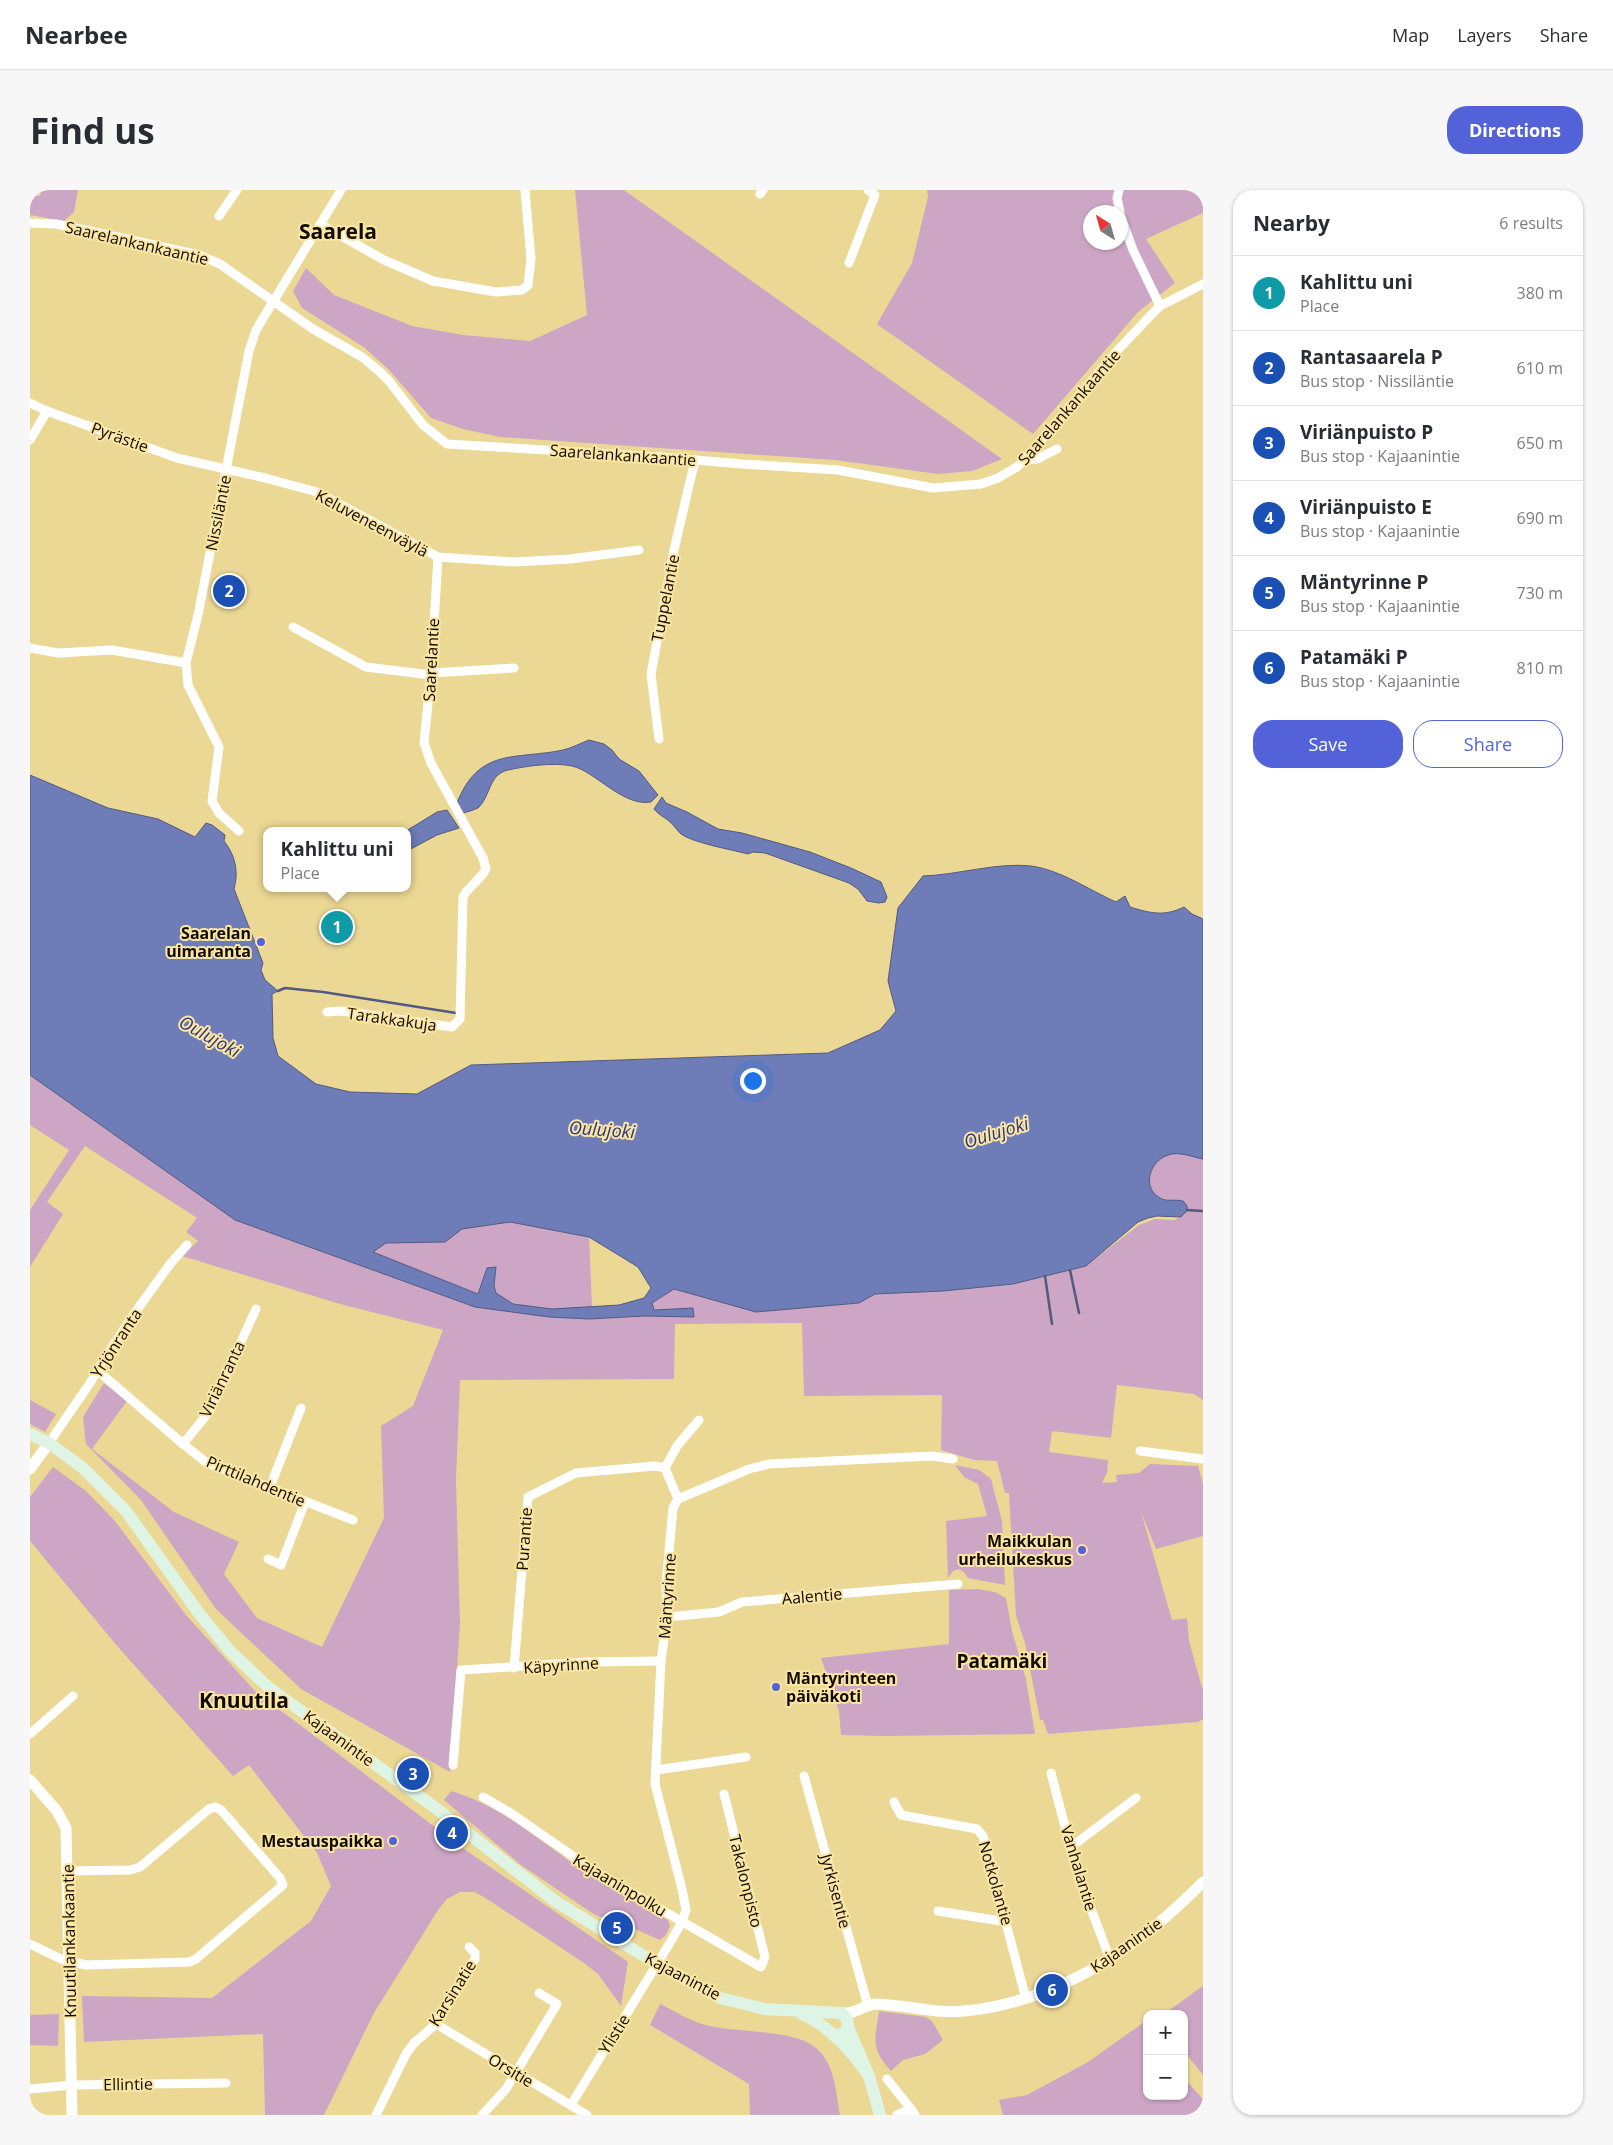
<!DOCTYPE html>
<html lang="en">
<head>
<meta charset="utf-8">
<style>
	:root { --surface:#fff; --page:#f7f7f7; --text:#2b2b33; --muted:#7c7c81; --line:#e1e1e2; --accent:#5362d8 }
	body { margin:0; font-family:"Open Sans",sans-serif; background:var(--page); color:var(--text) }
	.controls { position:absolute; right:15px; bottom:15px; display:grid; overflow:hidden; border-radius:10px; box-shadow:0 1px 4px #0004 }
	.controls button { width:45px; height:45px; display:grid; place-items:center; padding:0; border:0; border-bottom:1px solid var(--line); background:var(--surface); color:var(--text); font:25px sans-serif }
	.compass { position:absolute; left:1053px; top:15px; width:45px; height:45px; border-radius:50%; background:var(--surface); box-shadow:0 1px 4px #0004; rotate:323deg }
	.you { position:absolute; left:722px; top:890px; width:18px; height:18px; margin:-12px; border:4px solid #fff; border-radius:50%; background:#1a73e8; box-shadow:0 0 0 8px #1a73e833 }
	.badge { display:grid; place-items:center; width:32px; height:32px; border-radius:50%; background:var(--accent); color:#fff; font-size:16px; font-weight:700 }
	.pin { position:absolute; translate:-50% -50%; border:2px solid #fff; box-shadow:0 1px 5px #0006 }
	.popup { position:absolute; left:233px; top:637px; width:148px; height:65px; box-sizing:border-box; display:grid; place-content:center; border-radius:10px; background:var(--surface); filter:drop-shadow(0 1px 4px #0005); font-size:16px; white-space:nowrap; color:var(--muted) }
	.popup b { font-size:19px; color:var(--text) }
	.popup::after { content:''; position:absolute; left:50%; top:100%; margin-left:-10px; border:10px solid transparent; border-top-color:var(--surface) }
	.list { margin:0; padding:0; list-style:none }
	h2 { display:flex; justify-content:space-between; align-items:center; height:65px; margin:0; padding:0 20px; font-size:21px }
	h2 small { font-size:16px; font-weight:400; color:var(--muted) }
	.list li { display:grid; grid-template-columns:32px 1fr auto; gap:15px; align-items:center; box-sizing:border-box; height:75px; padding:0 20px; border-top:1px solid var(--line) }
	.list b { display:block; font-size:19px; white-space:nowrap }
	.list p { margin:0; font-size:16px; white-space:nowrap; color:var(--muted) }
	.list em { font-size:16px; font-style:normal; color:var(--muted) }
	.actions { display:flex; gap:10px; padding:15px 20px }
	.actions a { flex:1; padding:11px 0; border:1px solid var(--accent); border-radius:20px; text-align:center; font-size:18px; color:var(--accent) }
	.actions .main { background:var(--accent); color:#fff }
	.map { position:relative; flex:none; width:1173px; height:1925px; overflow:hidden; border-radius:20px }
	header { display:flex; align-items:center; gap:30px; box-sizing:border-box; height:70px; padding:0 25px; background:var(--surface); border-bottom:1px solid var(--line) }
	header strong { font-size:24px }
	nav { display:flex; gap:28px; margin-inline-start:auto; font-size:18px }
	.intro { display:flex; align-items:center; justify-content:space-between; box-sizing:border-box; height:120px; padding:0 30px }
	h1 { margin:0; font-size:35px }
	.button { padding:12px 22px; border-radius:20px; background:var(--accent); color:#fff; font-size:18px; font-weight:700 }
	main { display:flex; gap:30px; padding:0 30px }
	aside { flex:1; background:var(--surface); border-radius:20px; box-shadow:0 1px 4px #0004 }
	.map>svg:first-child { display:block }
	.green { fill:#cca6c4; fill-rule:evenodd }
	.water { fill:#6e7cb8; stroke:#525a81; fill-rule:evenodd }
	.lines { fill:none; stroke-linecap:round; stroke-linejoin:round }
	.stream { stroke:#525a81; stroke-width:2.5 }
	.minor { stroke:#fff; stroke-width:9 }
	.tertiary { stroke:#fff; stroke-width:11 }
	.secondary { stroke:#def4e5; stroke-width:12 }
	.poi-dot { fill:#5362d8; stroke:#fae6a2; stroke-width:2 }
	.labels { text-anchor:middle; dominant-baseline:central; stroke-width:4; stroke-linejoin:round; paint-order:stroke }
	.street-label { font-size:16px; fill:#120b00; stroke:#fae6a2 }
	.poi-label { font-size:16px; font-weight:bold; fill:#120b00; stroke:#fae6a2; text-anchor:end }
	.water-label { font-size:18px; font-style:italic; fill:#2c357f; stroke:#fae6a2 }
	.quarter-label { font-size:19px; font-weight:bold; fill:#120b00; stroke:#fae6a2 }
	.district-label { font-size:21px; font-weight:bold; fill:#120b00; stroke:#fae6a2 }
</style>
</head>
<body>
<header>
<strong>Nearbee</strong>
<nav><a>Map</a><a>Layers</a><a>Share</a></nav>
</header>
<div class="intro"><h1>Find us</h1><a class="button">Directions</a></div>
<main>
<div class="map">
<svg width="1173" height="1925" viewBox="0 0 1173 1925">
	<rect width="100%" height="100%" fill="#ecd895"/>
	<g class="green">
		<polygon points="11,0 48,0 44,22 34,31 0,25 0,5 10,6"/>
		<polygon points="545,0 594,0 972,269 942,281 908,284 805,270 470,247 433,239 401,228 359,180 335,158 272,118 263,101 276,78 304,105 382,136 433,145 500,151 557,125"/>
		<path d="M897 0H1173V23L1116 49 1145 93 1108 122 1003 244 847 134 882 73 898 7ZM1060 22H1090V52H1060Z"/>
		<path d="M0 885 205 1030 445 1117 519 1127 559 1129 614 1126 663 1127V1118L624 1120 622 1113 644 1099 727 1122 829 1113 845 1104 913 1101 983 1094 1056 1076 1109 1035 1125 1029 1144 1030 1155 1025C1151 1021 1144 1011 1139 1010 1133 1008 1130 1009 1125 1004 1111 987 1126 963 1147 963 1155 963 1165 967 1173 969V1210L1164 1204 1087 1195 1081 1248 1022 1241 1019 1262 1078 1270 1077 1283 1072 1293 1087 1292 1086 1285 1109 1283 1120 1274 1168 1276 1173 1294V1346L1126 1359 1111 1322 1142 1430 1157 1428 1159 1451 1173 1501V1529L1168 1532 1018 1544 1013 1530H1010L995 1453 986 1426 979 1303H975L967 1271 944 1270 911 1260 912 1205 774 1206 772 1133 645 1134 644 1189 430 1190 426 1290 430 1434 420 1582 271 1499 186 1419 111 1310 56 1254 53 1227 74 1193 97 1211 62 1259 144 1322 209 1352 194 1384 227 1428 292 1457 354 1328 351 1236 383 1216 413 1140 310 1114 152 1066 168 1051 156 1042 167 1028 55 956 17 1012 33 1024 0 1077V1020L39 960 0 935Z"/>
		<polygon points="480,1032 559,1047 562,1117 522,1119 483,1114 466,1103 464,1096 466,1078 457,1078 449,1104 342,1062 356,1053 414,1052 432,1039"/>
		<polygon points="0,1210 26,1224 15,1242 0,1234"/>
		<polygon points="925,1275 949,1280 961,1289 972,1331 975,1395 938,1388 934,1382 928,1379 923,1381 918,1388 916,1331 957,1326 948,1294 934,1287"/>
		<polygon points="23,1277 56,1301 84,1330 156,1425 225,1501 434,1659 598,1772 591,1816 568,1784 554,1773 454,1707 444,1702 430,1702 417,1709 408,1720 344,1823 294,1925 235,1925 233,1844 54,1852 52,1806 182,1808 281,1731 301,1696 287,1663 219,1575 203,1586 88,1457 0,1351 0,1307"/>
		<polygon points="947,1399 965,1402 976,1408 982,1441 996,1489 1005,1544 855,1546 811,1545 809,1521 791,1468 919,1454 919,1400"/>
		<path d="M421 1601C469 1615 505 1647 545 1675 575 1696 607 1712 638 1730L640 1736 636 1745 630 1750 596 1735 565 1725 491 1675 414 1610Z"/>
		<polygon points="1173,1796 1173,1885 1154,1861 1154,1824 1134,1824"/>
		<path d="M630 1814C645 1821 660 1831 675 1835 704 1843 766 1839 786 1858 805 1874 806 1902 810 1925H720L719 1894 620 1835Z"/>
		<path d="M849 1821 896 1827 902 1831 913 1850 895 1864 873 1870 861 1881C840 1858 845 1850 849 1821Z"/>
		<polygon points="29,1824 28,1856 0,1855 0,1825"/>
		<polygon points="1113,1833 1117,1838 1117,1906 1154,1906 1154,1888 1173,1909 1173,1925 973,1925 969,1910 997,1905 1058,1872"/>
	</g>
	<g class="water">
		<path d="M559 550 574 554 582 560 589 569 609 581 628 605 621 612C593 617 565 581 542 576 523 572 497 576 478 580 458 585 461 606 448 618 444 620 437 622 433 623L427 613C449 557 485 570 533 560 542 558 551 553 559 550Z"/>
		<path d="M0 585 78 618 128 629 165 647 176 633 182 635 195 645 194 651C205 665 209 681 204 699L233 773 231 780 235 790 248 801 242 804 243 848 248 866 286 894 320 902 387 904 441 875 798 863 850 840 866 821 858 791 868 718 893 686C927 685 968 672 1001 676 1031 680 1059 700 1086 712L1095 706 1100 717C1120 723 1134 727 1154 717L1162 724 1173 729V969C1162 967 1149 961 1138 965 1120 971 1111 997 1130 1008 1136 1012 1146 1009 1153 1011L1157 1016V1021L1151 1027 1127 1026 1118 1028 1108 1032 1056 1076 983 1094 913 1101 845 1104 829 1113 726 1122 644 1099 622 1113 624 1120 663 1118 664 1127 614 1126 559 1129 519 1127 445 1117 205 1030 0 885ZM480 1032 559 1047 608 1077 621 1098 614 1108 589 1115 522 1119 483 1114 466 1103 464 1096 466 1077 457 1078 448 1104 343 1062 356 1053 415 1052 432 1039Z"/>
		<path d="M632 607 636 613 657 622 688 639 712 643 780 662 821 678 851 692 857 707 855 712 849 713 837 711 828 699 819 693 735 663 723 662 718 664C703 660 659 652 650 643 646 639 644 635 639 631 634 627 629 625 624 619Z"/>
		<polygon points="417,620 429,638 407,645 377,661 376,641 407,622"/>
	</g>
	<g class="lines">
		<g class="stream">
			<polyline points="248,801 255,798 293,802 426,823"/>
			<polyline points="1157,1020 1172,1021"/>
			<polyline points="1040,1080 1049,1123"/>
			<polyline points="1015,1086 1022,1134"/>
		</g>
		<g class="minor">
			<polyline points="1089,0 1087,8 1090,22"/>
			<polyline points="730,4 733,0"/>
			<polyline points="1090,24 1103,60 1130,116"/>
			<polyline points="189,26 207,0"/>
			<polyline points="0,33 26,34 51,39 169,65 190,74 283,139 332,167 349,181 359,191 393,235 417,254 631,267 712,274 808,280 903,298 951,294 968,288 987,277 999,265 1086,162 1120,126 1130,116 1173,94"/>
			<polyline points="290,34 354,70 403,91 466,102 492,100 498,95 501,69 495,0"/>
			<polyline points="819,73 845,5 838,0"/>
			<polyline points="0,213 17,221"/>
			<polyline points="0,250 17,221 147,268 235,288 287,302 408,367 483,372 540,369 609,360"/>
			<polyline points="995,270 1007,269 1027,259"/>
			<polyline points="263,437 336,477 401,485"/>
			<polyline points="0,458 28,463 82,460 156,473"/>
			<polyline points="401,483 484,478"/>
			<polyline points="629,549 621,484 644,360 665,270"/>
			<polyline points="209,641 189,623 182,611 189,557 158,495 156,473 168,425 219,161 226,140 311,0"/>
			<path d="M297 822 312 821 422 837 430 829 433 707C439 696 450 690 456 679L453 668 401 573 394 553 401 483 408 367"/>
			<polyline points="68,1181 153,1254 177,1273 323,1330"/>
			<polyline points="19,1253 60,1193 76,1166 104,1124 140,1074 157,1055"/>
			<polyline points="153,1254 179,1222 226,1119"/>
			<polyline points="1110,1261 1173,1269"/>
			<polyline points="635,1278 647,1256 669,1230"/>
			<polyline points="240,1297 271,1218"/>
			<polyline points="238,1369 251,1375 275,1312"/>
			<polyline points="637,1427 689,1422 712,1412 928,1394"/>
			<polyline points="484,1478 498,1307 546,1283 625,1276 635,1278 648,1309"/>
			<polyline points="0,1544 43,1506"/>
			<polyline points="423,1575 431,1480 558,1472 631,1471"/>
			<polyline points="626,1580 716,1567"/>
			<polyline points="1021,1583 1046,1679 1078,1764 1077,1772"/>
			<polyline points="774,1586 838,1816"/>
			<polyline points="453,1607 479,1622 566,1682 731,1777 735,1767 694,1604"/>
			<polyline points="864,1612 871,1625 947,1639 953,1646 996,1809"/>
			<polyline points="1041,1657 1106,1608"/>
			<polyline points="908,1721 977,1732"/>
			<polyline points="0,1754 31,1769 56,1775 159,1772 166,1769 253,1695 250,1688 191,1620 185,1617 179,1619 110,1677 100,1680 38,1681"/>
			<polyline points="406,1834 557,1925"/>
			<polyline points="857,1889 881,1919"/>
			<polyline points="0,1899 42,1895 196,1893"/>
			<polyline points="541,1915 641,1751 652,1732 656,1720 652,1699 625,1594 631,1471 637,1427 636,1394 643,1318 648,1309 719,1279 739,1274 902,1266 923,1269"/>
			<polyline points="346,1925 376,1864 384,1853 406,1834 445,1769 445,1763 439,1757"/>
			<polyline points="452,1925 476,1899 527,1814 509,1803"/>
			<polyline points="867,1925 881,1919 885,1925"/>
		</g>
		<g class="tertiary">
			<polyline points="0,1279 19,1253"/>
			<polyline points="0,1590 27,1621 36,1638 42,1925"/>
			<path d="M811 1823C826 1825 834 1814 847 1814 877 1815 904 1824 934 1821 1028 1812 1108 1758 1173 1692"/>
		</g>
		<g class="secondary">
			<polyline points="0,1244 19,1253 53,1278 96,1321 168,1422 200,1461 238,1497 403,1616 525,1711 627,1774 690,1808 734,1819 811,1823 817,1829 818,1837 813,1844 803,1845"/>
			<path d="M772 1824C801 1837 821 1861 839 1886"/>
			<polyline points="818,1837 839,1886 850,1925"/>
		</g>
	</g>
	<g class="poi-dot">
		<circle cx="231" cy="752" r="5"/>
		<circle cx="1052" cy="1360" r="5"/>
		<circle cx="746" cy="1497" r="5"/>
		<circle cx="363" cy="1651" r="5"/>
	</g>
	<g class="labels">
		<g class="street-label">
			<text transform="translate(107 53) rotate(13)">Saarelankankaantie</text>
			<text transform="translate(1039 217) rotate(-49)">Saarelankankaantie</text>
			<text transform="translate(90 247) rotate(20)">Pyrästie</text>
			<text transform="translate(593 265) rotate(4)">Saarelankankaantie</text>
			<text transform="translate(188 323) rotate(-79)">Nissiläntie</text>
			<text transform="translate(342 333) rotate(28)">Keluveneenväylä</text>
			<text transform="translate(635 408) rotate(-79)">Tuppelantie</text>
			<text transform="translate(401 470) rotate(-87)">Saarelantie</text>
			<text transform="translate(362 829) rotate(8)">Tarakkakuja</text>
			<text transform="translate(86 1153) rotate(-57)">Yrjönranta</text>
			<text transform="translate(192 1189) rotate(-64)">Viriänranta</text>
			<text transform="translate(226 1291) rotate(23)">Pirttilahdentie</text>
			<text transform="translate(494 1349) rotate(-86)">Purantie</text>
			<text transform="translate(637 1406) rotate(-86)">Mäntyrinne</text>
			<text transform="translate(782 1406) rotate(-5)">Aalentie</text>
			<text transform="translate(531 1475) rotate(-4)">Käpyrinne</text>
			<text transform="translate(309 1548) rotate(36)">Kajaanintie</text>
			<text transform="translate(1049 1678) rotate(73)">Vanhalantie</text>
			<text transform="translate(716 1691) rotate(76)">Takalonpisto</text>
			<text transform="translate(966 1693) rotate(74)">Notkolantie</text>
			<text transform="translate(590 1695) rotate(31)">Kajaaninpolku</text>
			<text transform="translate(806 1701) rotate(75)">Jyrkisentie</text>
			<text transform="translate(39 1751) rotate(-91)">Knuutilankankaantie</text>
			<text transform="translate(1096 1755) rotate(-35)">Kajaanintie</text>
			<text transform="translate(653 1786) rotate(28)">Kajaanintie</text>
			<text transform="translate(422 1803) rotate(-58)">Karsinatie</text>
			<text transform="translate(584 1844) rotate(-58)">Ylistie</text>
			<text transform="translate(481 1880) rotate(31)">Orsitie</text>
			<text transform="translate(98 1894) rotate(-1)">Ellintie</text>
		</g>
		<g class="poi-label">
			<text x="221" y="743">Saarelan<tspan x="221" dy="18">uimaranta</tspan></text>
			<text x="1042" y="1351">Maikkulan<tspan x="1042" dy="18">urheilukeskus</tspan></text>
			<text x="756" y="1488" text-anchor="start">Mäntyrinteen<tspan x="756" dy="18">päiväkoti</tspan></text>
			<text x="353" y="1651">Mestauspaikka</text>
		</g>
		<g class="water-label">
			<text transform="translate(180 846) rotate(29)">Oulujoki</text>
			<text transform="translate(572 939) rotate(4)">Oulujoki</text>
			<text transform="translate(966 942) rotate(-17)">Oulujoki</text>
		</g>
		<g class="quarter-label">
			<text x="972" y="1471">Patamäki</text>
		</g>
		<g class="district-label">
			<text x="308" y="41">Saarela</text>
			<text x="214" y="1510">Knuutila</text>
		</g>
	</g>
</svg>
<div class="controls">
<button>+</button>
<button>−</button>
</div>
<svg class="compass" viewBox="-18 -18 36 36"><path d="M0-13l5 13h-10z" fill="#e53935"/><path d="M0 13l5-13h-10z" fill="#7c7c81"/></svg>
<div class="you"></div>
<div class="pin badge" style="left:307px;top:737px;background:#0f9aa8">1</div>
<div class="popup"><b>Kahlittu uni</b>Place</div>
<div class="pin badge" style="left:199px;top:401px;background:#1a4fb4">2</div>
<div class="pin badge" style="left:383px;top:1584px;background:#1a4fb4">3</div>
<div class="pin badge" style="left:422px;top:1643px;background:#1a4fb4">4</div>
<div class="pin badge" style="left:587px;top:1738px;background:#1a4fb4">5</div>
<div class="pin badge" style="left:1022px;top:1800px;background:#1a4fb4">6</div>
</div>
<aside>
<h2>Nearby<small>6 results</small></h2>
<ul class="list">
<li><span class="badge" style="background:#0f9aa8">1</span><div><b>Kahlittu uni</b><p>Place</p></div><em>380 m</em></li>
<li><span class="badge" style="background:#1a4fb4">2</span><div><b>Rantasaarela P</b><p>Bus stop · Nissiläntie</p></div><em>610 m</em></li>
<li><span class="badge" style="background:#1a4fb4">3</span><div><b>Viriänpuisto P</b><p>Bus stop · Kajaanintie</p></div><em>650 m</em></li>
<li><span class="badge" style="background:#1a4fb4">4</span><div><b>Viriänpuisto E</b><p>Bus stop · Kajaanintie</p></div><em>690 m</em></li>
<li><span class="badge" style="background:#1a4fb4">5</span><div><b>Mäntyrinne P</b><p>Bus stop · Kajaanintie</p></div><em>730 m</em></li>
<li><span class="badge" style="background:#1a4fb4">6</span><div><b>Patamäki P</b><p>Bus stop · Kajaanintie</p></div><em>810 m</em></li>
</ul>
<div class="actions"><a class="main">Save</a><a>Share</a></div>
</aside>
</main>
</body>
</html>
